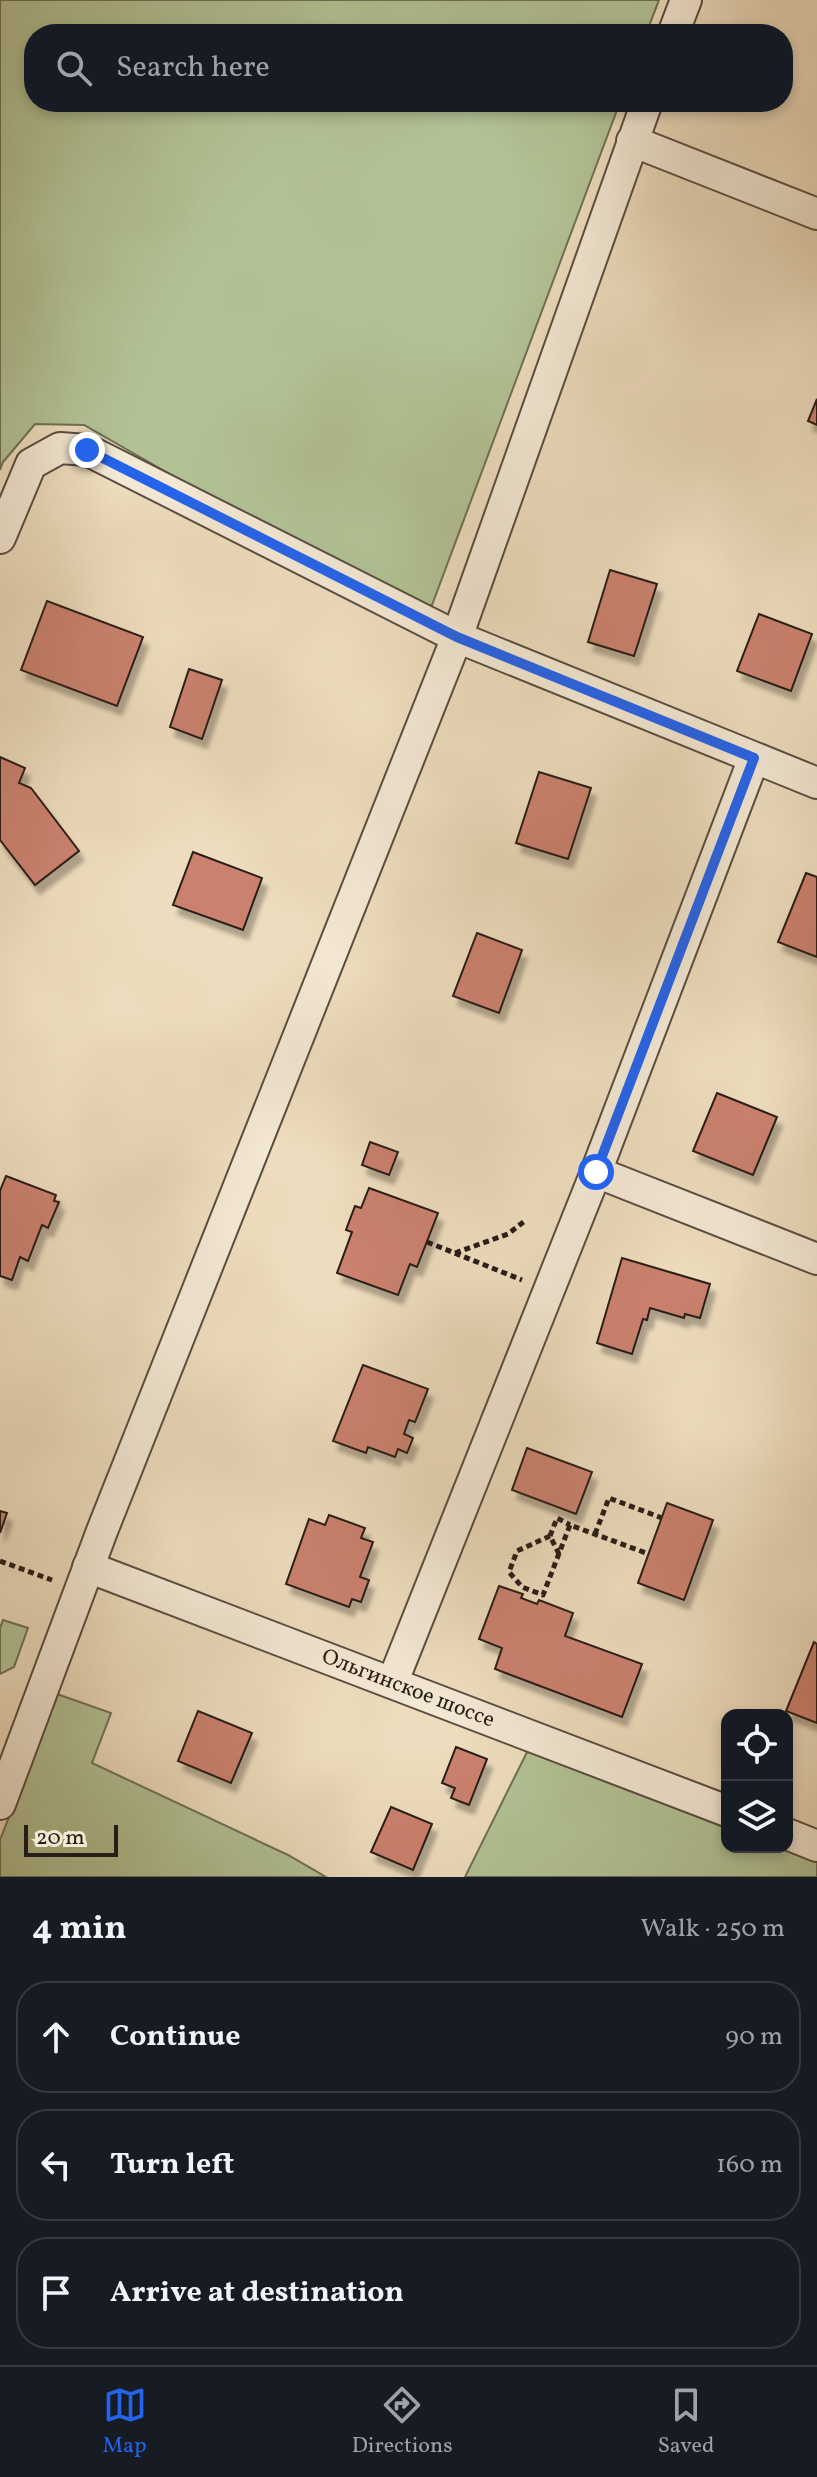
<!DOCTYPE html>
<html lang="en">
<head>
<meta charset="utf-8">
<style>
	:root { --surface:#171b24; --page:#20242c; --text:#f1f3f6; --muted:#9ea1a6; --line:#363941; --accent:#2563eb }
	body { margin:0; font-family:Vollkorn,serif; background:var(--page); color:var(--text) }
	.controls { position:absolute; right:24px; bottom:24px; display:grid; overflow:hidden; border-radius:16px; box-shadow:0 4px 12px #0003 }
	.controls button { width:72px; height:72px; display:grid; place-items:center; padding:0; border:0; border-bottom:2px solid var(--line); background:var(--surface); color:var(--text); font:40px sans-serif }
	.scale { position:absolute; left:24px; bottom:20px; width:94px; box-sizing:border-box; padding-left:8px; border:4px solid #291d17; border-top:0; font-size:22px; line-height:28px; white-space:nowrap; color:#291d17; -webkit-text-stroke:6px #f3e8d4; paint-order:stroke }
	.stop { position:absolute; width:24px; height:24px; margin:-18px; border:6px solid #2563eb; border-radius:50%; background:#fff }
	.stop.end { background:#2563eb; border-color:#fff; box-shadow:0 2px 8px #0008 }
	.list { margin:0; padding:0; list-style:none }
	h2 { display:flex; justify-content:space-between; align-items:center; height:104px; margin:0; padding:0 32px; font-size:34px }
	h2 small { font-size:26px; font-weight:400; color:var(--muted) }
	.list li { display:grid; grid-template-columns:52px 1fr auto; gap:24px; align-items:center; box-sizing:border-box; height:112px; margin:0 16px 16px; padding:0 16px; border:2px solid var(--line); border-radius:32px }
	.list b { display:block; font-size:30px; white-space:nowrap }
	.list em { font-size:26px; font-style:normal; color:var(--muted) }
	.icon { flex:none; width:44px; height:44px; fill:none; stroke:currentColor; stroke-width:2; stroke-linecap:round; stroke-linejoin:round }
	.map { position:relative; flex:none; width:817px; height:1877px; overflow:hidden }
	.search { position:absolute; background:var(--surface); box-shadow:0 4px 12px #0003; left:24px; right:24px; top:24px; height:88px; display:flex; align-items:center; gap:20px; box-sizing:border-box; padding:0 28px; border-radius:32px; color:var(--muted); font-size:30px }
	.sheet { height:488px; background:var(--surface) }
	nav { display:flex; justify-content:space-around; align-items:center; box-sizing:border-box; height:112px; border-top:2px solid var(--line); background:var(--surface); font-size:22px; color:var(--muted) }
	nav a { display:grid; justify-items:center; gap:4px }
	nav .on { color:var(--accent) }
	.map>svg:first-child { display:block }
	.green { fill:#b2c295; stroke:#6e7056; stroke-width:2 }
	.building { fill:#ca816e; stroke:#291d17; stroke-width:2; filter:url(#shadow) }
	.lines { fill:none; stroke-linecap:round; stroke-linejoin:round }
	.minor-casing { stroke:#5a4d40; stroke-width:34 }
	.path { stroke:#291d17; stroke-width:5; stroke-dasharray:6 4; stroke-linecap:butt }
	.minor { stroke:#f3e8d4; stroke-width:30 }
	.route { stroke:#2563eb; stroke-width:10 }
	.labels { text-anchor:middle; dominant-baseline:central; stroke-width:8; stroke-linejoin:round; paint-order:stroke }
	.street-label { font-size:22px; fill:#291d17; stroke:#f3e8d4 }
</style>
</head>
<body>
<div class="map">
<svg width="817" height="1877" viewBox="0 0 817 1877">
	<defs>
		<filter id="shadow"><feDropShadow dx="5" dy="9" stdDeviation="2" flood-color="#0004"/></filter>
	</defs>
	<rect width="100%" height="100%" fill="#eddcbd"/>
	<filter id="stains"><feTurbulence type="fractalNoise" baseFrequency=".0025" numOctaves="4"/><feColorMatrix values="0 0 0 0 .2 0 0 0 0 .09 0 0 0 0 .02 0 0 0 .5 -.17"/></filter>
	<radialGradient id="worn" r=".72"><stop offset=".6" stop-color="#630" stop-opacity="0"/><stop offset="1" stop-color="#630" stop-opacity=".3"/></radialGradient>
	<g class="green">
		<polygon points="0,0 659,0 646,34 34,34 34,102 620,102 432,605 400,606 84,425 35,424 3,462 0,470"/>
		<polygon points="3,1620 28,1628 14,1667 0,1674 0,1628"/>
		<polygon points="57,1694 111,1713 92,1763 288,1855 326,1877 0,1877 0,1840"/>
		<polygon points="531,1744 727,1824 727,1847 783,1847 817,1861 817,1877 465,1877"/>
	</g>
	<g class="building">
		<polygon points="817,399 817,425 808,421"/>
		<polygon points="610,570 657,584 634,656 588,642"/>
		<polygon points="47,601 143,637 117,706 21,670"/>
		<polygon points="759,614 812,634 791,691 737,671"/>
		<polygon points="189,669 222,680 202,739 170,727"/>
		<polygon points="0,757 25,768 19,783 31,788 79,851 35,885 0,840"/>
		<polygon points="539,772 591,788 568,859 516,843"/>
		<polygon points="193,852 262,878 243,930 173,905"/>
		<polygon points="806,873 817,877 817,957 778,942"/>
		<polygon points="477,933 522,950 499,1013 453,996"/>
		<polygon points="717,1093 777,1117 753,1175 693,1151"/>
		<polygon points="370,1142 398,1152 389,1175 362,1165"/>
		<polygon points="6,1176 56,1195 54,1201 59,1202 48,1228 42,1225 28,1261 20,1257 12,1280 0,1276 0,1191"/>
		<polygon points="369,1188 438,1213 417,1267 410,1264 398,1295 337,1273 352,1232 346,1230 355,1206 361,1208"/>
		<polygon points="622,1258 710,1284 700,1318 685,1314 684,1318 650,1308 647,1320 643,1319 632,1354 597,1343"/>
		<polygon points="363,1365 428,1389 415,1422 409,1420 404,1434 413,1438 407,1453 398,1449 395,1457 368,1447 366,1453 333,1441"/>
		<polygon points="527,1448 592,1472 576,1514 512,1490"/>
		<polygon points="667,1503 713,1520 684,1600 638,1583"/>
		<polygon points="0,1511 7,1513 0,1533"/>
		<polygon points="329,1515 365,1528 361,1538 373,1542 360,1577 369,1580 361,1602 352,1599 349,1607 286,1584 309,1519 325,1525"/>
		<polygon points="499,1586 523,1594 521,1598 537,1604 539,1600 573,1613 565,1636 642,1664 622,1717 495,1669 502,1648 479,1639"/>
		<polygon points="814,1642 817,1644 817,1723 786,1711"/>
		<polygon points="198,1711 252,1733 231,1783 178,1761"/>
		<polygon points="456,1747 487,1759 469,1805 451,1798 455,1788 442,1783"/>
		<polygon points="391,1807 432,1824 413,1870 371,1852"/>
	</g>
	<g class="lines">
		<g class="minor-casing">
			<g id="minor">
				<polyline points="673,34 686,0"/>
				<polyline points="632,141 817,214"/>
				<polyline points="0,538 31,464 60,448 87,450 457,637 817,783"/>
				<polyline points="754,758 596,1172 817,1259"/>
				<polyline points="88,1567 727,1811"/>
				<polyline points="393,1681 596,1172"/>
				<polyline points="0,1804 102,1531 457,637 647,102"/>
				<polyline points="787,1834 817,1846"/>
			</g>
		</g>
		<g class="path">
			<polyline points="427,1242 522,1280"/>
			<polyline points="455,1253 508,1234 526,1220"/>
			<polyline points="595,1534 609,1498 662,1518"/>
			<polyline points="550,1536 557,1518 570,1525"/>
			<polyline points="559,1554 550,1536 517,1551 509,1572 522,1587 543,1595 570,1525 646,1553"/>
			<polyline points="0,1561 52,1580"/>
		</g>
		<use href="#minor" class="minor"/>
	</g>
	<g class="lines">
		<polyline class="route" points="87,450 457,637 754,758 596,1172"/>
	</g>
	<g class="labels">
		<g class="street-label">
			<text transform="translate(408 1689) rotate(21)">Ольгинское шоссе</text>
		</g>
	</g>
	<rect width="100%" height="100%" filter="url(#stains)"/>
	<rect width="100%" height="100%" fill="url(#worn)"/>
</svg>
<div class="controls">
<button><svg class="icon" aria-label="locate" viewBox="0 0 24 24"><circle cx="12" cy="12" r="6"/><path d="M12 2v4M12 18v4M2 12h4M18 12h4"/></svg></button>
<button><svg class="icon" aria-label="layers" viewBox="0 0 24 24"><path d="M12 4l9 5-9 5-9-5zM3 14l9 5 9-5"/></svg></button>
</div>
<div class="scale">20 m</div>
<div class="stop" style="left:596px;top:1172px"></div>
<div class="stop end" style="left:87px;top:450px"></div>
<div class="search"><svg class="icon" aria-label="search" viewBox="0 0 24 24"><circle cx="10" cy="10" r="6"/><path d="M15 15l6 6"/></svg>Search here</div>
</div>
<section class="sheet">
<h2>4 min<small>Walk · 250 m</small></h2>
<ul class="list">
<li><svg class="icon" aria-label="ahead" viewBox="0 0 24 24"><path d="M12 20V5M6 11l6-6 6 6"/></svg><div><b>Continue</b></div><em>90 m</em></li>
<li><svg class="icon" aria-label="left" viewBox="0 0 24 24"><path d="M17 20v-9H6M10 6l-5 5 5 5"/></svg><div><b>Turn left</b></div><em>160 m</em></li>
<li><svg class="icon" aria-label="arrive" viewBox="0 0 24 24"><path d="M6 21V4h12l-3 4 3 4H6"/></svg><div><b>Arrive at destination</b></div></li>
</ul>
</section>
<nav>
<a class="on"><svg class="icon" aria-label="map" viewBox="0 0 24 24"><path d="M3 6l6-2 6 2 6-2v14l-6 2-6-2-6 2zM9 4v14M15 6v14"/></svg>Map</a>
<a><svg class="icon" aria-label="directions" viewBox="0 0 24 24"><path d="M12 3l9 9-9 9-9-9zM9 14v-3h6M13 9l2 2-2 2"/></svg>Directions</a>
<a><svg class="icon" aria-label="saved" viewBox="0 0 24 24"><path d="M7 4h10v16l-5-4-5 4z"/></svg>Saved</a>
</nav>
</body>
</html>
